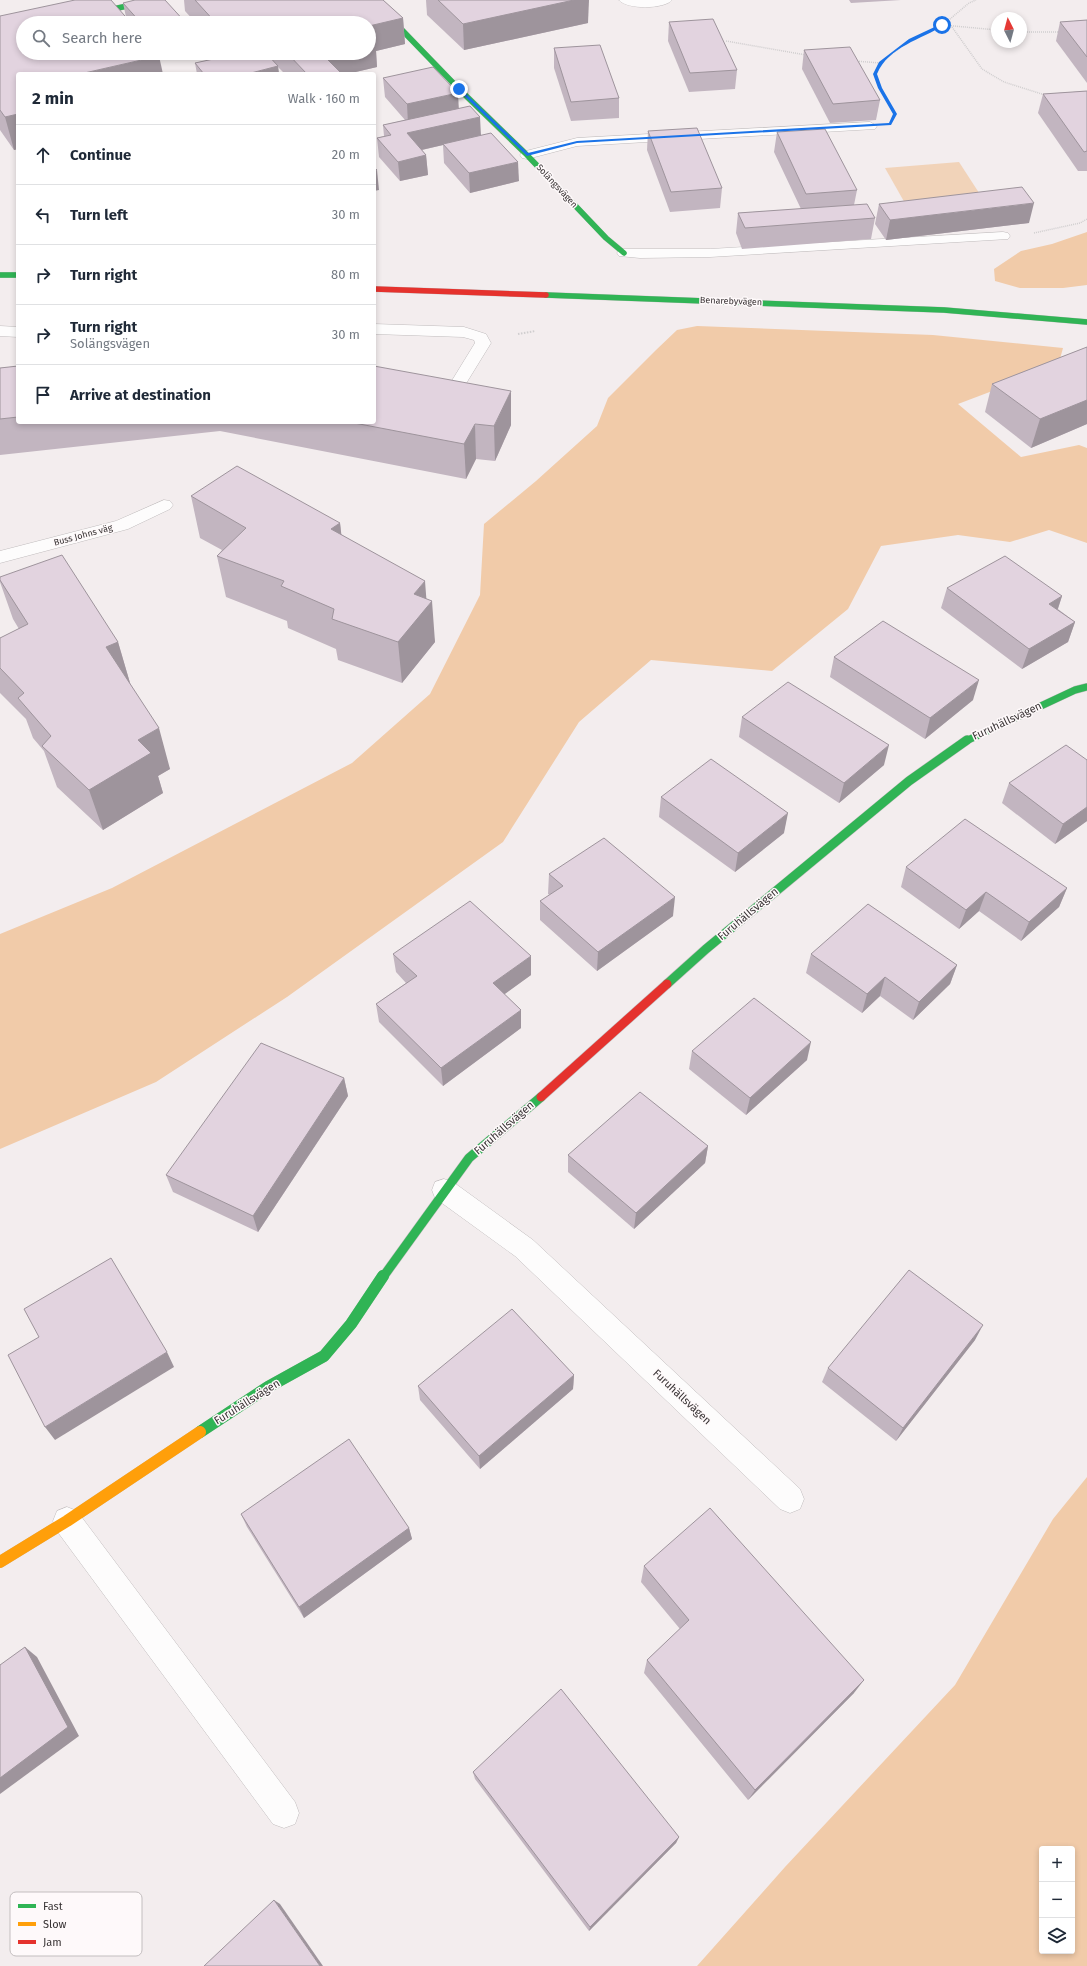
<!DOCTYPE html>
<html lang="en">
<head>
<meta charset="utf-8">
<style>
	:root { --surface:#fff; --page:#f6f6f7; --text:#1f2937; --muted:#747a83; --line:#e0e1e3 }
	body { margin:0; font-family:"Fira Sans",sans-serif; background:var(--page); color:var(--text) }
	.controls { position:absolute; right:12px; bottom:12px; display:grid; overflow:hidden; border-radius:4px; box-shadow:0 2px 6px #0003 }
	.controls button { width:36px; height:36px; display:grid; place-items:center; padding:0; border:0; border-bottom:1px solid var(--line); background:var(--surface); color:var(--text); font:20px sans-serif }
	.compass { position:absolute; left:991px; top:12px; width:36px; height:36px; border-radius:50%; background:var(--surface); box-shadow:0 2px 6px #0003; rotate:354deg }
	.stop { position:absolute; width:12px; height:12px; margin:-9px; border:3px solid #1a73e8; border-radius:50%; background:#fff }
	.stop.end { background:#1a73e8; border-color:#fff; box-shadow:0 1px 4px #0008 }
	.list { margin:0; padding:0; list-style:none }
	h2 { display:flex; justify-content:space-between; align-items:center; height:52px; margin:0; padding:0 16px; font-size:17px }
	h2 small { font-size:13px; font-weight:400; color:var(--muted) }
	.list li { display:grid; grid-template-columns:26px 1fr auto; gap:12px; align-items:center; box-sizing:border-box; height:60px; padding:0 16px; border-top:1px solid var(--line) }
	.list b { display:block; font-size:15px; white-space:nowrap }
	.list p { margin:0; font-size:13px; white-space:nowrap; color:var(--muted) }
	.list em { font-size:13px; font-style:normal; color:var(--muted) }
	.icon { flex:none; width:22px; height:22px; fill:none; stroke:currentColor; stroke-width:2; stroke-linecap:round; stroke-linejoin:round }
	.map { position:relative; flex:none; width:1087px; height:1966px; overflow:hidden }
	.search { position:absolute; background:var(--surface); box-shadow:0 2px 6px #0003; left:16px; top:16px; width:360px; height:44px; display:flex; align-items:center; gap:10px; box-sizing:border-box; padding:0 14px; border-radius:22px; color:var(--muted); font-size:15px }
	.panel { position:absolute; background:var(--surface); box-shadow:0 2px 6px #0003; left:16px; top:72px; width:360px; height:352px; border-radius:4px }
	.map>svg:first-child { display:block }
	.green { fill:#f1d3b9 }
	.forest { fill:#f1cba9; fill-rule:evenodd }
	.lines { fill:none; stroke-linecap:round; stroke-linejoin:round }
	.lane-casing { stroke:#c0bcbd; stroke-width:1 }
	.fast-far3-casing { stroke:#c0bcbd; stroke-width:6 }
	.fast-far2-casing { stroke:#c0bcbd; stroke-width:8 }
	.fast-far1-casing { stroke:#c0bcbd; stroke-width:10 }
	.fast-casing { stroke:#c0bcbd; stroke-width:12 }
	.slow-casing { stroke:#c0bcbd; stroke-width:12 }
	.jam-far1-casing { stroke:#c0bcbd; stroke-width:6 }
	.jam-casing { stroke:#c0bcbd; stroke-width:10 }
	.path-far1 { stroke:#d0cecf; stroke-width:1.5; stroke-dasharray:1 1; stroke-linecap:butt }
	.path { stroke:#d0cecf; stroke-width:2; stroke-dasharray:1.5 1.5; stroke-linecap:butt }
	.lane { fill:#fdfcfc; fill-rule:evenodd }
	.fast-far3 { stroke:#30b455; stroke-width:5.5 }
	.fast-far2 { stroke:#30b455; stroke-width:7 }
	.fast-far1 { stroke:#30b455; stroke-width:9 }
	.fast { stroke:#30b455; stroke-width:12 }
	.slow { stroke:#ff9f0a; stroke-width:12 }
	.jam-far1 { stroke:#e5322d; stroke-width:5.5 }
	.jam { stroke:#e5322d; stroke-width:9 }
	.wall { fill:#c2b5c0 }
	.shaded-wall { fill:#9e949c }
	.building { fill:#e2d3df; stroke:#9e949c }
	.route { fill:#1a73e8 }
	.labels { text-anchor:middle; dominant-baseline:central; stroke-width:3; stroke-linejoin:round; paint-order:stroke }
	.far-street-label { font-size:9px; fill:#383334; stroke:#fef9fa }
	.street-label { font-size:11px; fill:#383334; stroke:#fef9fa }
	.key { fill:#fef9fa; stroke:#c3bebf; stroke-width:1 }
	.key-label { font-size:11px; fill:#383334 }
</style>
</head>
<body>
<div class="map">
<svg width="1087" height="1966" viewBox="0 0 1087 1966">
	<rect width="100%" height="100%" fill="#f3edee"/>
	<polygon class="green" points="959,162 983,199 906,205 885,168"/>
	<g class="forest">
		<polygon points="1087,232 1087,285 1063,288 1020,288 995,281 994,269 1021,251 1052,244"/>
		<polygon points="697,326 933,335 1063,348 1058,366 958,404 1021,457 1079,445 1087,448 1087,543 1049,530 1010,542 958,535 881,546 848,609 772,671 651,660 579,722 503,842 287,997 156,1082 0,1149 0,934 112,888 352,763 430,694 480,595 484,524 536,481 597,426 608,398 656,350 677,330"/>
		<path d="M1087 1477V1966H697L785 1867 955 1685 1053 1519ZM1042 1849H1072V1951H1042Z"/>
	</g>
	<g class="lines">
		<g class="lane-casing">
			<g id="lane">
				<path d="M619 0H672C665 9 627 10 619 0Z"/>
				<polygon points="870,122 877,126 875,129 577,146 527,159 522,158 520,155 522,152 577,138"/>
				<polygon points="1003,232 1008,233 1010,236 1008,239 710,257 640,258 619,256 617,253 619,250 624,249 710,249"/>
				<polygon points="374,324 464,327 486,334 491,343 454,403 442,403 440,400 475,343 474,340 463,337 374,334"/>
				<polygon points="0,326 18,327 18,337 0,336"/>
				<polygon points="164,500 170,501 173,505 170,509 128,529 0,563 0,551 116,521"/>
				<polygon points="444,1179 453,1182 533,1240 800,1489 804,1499 800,1509 790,1513 780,1509 515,1256 435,1198 432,1190 435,1182"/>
				<polygon points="67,1507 77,1511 295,1802 299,1813 295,1824 284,1828 273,1824 57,1531 53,1521 57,1511"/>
			</g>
		</g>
		<g class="fast-far3-casing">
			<g id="fast-far3">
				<polyline points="373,0 459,89 527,155 606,238 624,253"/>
				<polyline points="48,23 155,0"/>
				<polyline points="0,275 18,275"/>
				<polyline points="546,295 944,310 1087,322"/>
			</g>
		</g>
		<g class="fast-far2-casing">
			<polyline id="fast-far2" points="966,741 1075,690 1087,687"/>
		</g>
		<g class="fast-far1-casing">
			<g id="fast-far1">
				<polyline points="667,984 706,949 909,781 967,740"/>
				<polyline points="383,1277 469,1158 541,1097"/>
			</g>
		</g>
		<g class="fast-casing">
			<polyline id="fast" points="200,1432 268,1387 324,1356 351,1324 383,1276"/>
		</g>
		<g class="slow-casing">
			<polyline id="slow" points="0,1562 67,1521 200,1432"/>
		</g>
		<g class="jam-far1-casing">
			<polyline id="jam-far1" points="374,289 546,295"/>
		</g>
		<g class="jam-casing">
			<polyline id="jam" points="541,1097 667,984"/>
		</g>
		<g class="path-far1">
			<polyline points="943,25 997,30"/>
			<polyline points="952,27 982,69 1004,82 1045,95"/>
			<polyline points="1021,32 1061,32"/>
			<polyline points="726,41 806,55"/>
			<polyline points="855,61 880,63"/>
			<polyline points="884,95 875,74 880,63 910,40 943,25 969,3 976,0"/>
			<polyline points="1034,233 1080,223 1087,219"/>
		</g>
		<polyline class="path" points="518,334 535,331"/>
		<use href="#lane" class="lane"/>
		<use href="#fast-far3" class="fast-far3"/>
		<use href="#fast-far2" class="fast-far2"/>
		<use href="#fast-far1" class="fast-far1"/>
		<use href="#fast" class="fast"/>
		<use href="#slow" class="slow"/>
		<use href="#jam-far1" class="jam-far1"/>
		<use href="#jam" class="jam"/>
	</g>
	<g class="wall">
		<polygon points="184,0 383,0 403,18 405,44 376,51 377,67 347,74 285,74 278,67 279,74 197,74 195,63 241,53 369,53 369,23 196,23 185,11"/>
		<polygon points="426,0 574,0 588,23 464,50 427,15"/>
		<polygon points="849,0 901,0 851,3"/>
		<polygon points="123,3 186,23 23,23 18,74 18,149 14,150 0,130 0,16 126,17"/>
		<polygon points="1087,20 1087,83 1056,41 1060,22"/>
		<polygon points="669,22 737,70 735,89 689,92 668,41"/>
		<polygon points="554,48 619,98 619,118 571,121 554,68"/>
		<polygon points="804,50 880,100 876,120 830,123 802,69"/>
		<polygon points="383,78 459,108 519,181 470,193 444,163 443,145 422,150 426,155 428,175 400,181 379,157 377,138 384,136 383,125 405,120 385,97"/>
		<polygon points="1087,91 1087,171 1078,171 1038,113 1043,94"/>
		<polygon points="648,131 722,188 720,208 670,212 647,150"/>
		<polygon points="777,132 857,190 854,205 875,218 871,239 742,249 736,233 738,213 801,209 774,152"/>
		<polygon points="879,204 1029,223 886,240 875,224"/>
		<polygon points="1087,347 1087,424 1031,448 985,412 992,384"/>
		<polygon points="18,366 18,422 374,422 511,425 495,461 476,459 466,479 220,431 0,455 0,368"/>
		<polygon points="191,496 340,523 341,534 426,599 435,642 402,683 338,660 336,649 288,628 287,621 226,597 217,556 222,550 200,538"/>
		<polygon points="0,577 118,642 130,683 170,769 158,776 163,793 103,830 57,787 44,751 33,738 26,719 0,693 0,638 19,629 13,619 0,582"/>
		<polygon points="947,588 1062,596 1058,609 1075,622 1068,642 1022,669 941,608"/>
		<polygon points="834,657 973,700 925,739 830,677"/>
		<polygon points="742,717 884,765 839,803 739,737"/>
		<polygon points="1087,760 1087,821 1055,844 1002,803 1009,783"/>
		<polygon points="661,797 784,833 735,872 659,817"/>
		<polygon points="906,867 1067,888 1059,907 1021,941 979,911 959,929 901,887"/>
		<polygon points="549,874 673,916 597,971 540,920 540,901 550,895 548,894"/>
		<polygon points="393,954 531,975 504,994 521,1010 521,1028 443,1086 379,1022 376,1004 406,983 396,972"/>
		<polygon points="811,954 957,965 950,984 913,1020 880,996 862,1013 806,973"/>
		<polygon points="692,1051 807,1060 746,1115 689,1069"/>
		<polygon points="344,1078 348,1096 258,1232 173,1192 166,1175"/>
		<polygon points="708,1146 705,1163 634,1229 568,1172 568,1155"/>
		<polygon points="975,1340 896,1441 822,1382 828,1368"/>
		<polygon points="574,1375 573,1389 480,1469 420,1400 418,1386"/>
		<polygon points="241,1514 409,1528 412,1539 304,1618 247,1527"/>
		<polygon points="644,1566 854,1693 748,1800 644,1673 647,1660 680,1629 641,1582"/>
		<polygon points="473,1772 679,1837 676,1843 589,1931 475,1779"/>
	</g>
	<g class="shaded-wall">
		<polygon points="574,0 589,0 588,23 464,50 463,24"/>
		<polygon points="252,17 253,23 223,23"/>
		<polygon points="403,18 405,44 376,51 377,67 347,74 323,74 321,53 369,53 369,26"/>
		<polygon points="159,56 163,74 80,74"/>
		<polygon points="278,66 279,74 251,74 251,73"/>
		<polygon points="458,93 459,112 408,124 407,104"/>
		<polygon points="18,114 18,149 14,150 5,117"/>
		<polygon points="480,117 481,136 443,144 443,145 408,153 407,133"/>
		<polygon points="426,155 428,175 400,181 398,162"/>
		<polygon points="518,162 519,181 470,193 469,173"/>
		<polygon points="377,170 379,190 374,191 374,171"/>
		<polygon points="1034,203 1029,223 886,240 890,220"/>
		<polygon points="511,391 511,425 495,461 494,426"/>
		<polygon points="1087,400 1087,424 1031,448 1040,419"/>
		<polygon points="475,424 476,459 466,479 464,444"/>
		<polygon points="340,523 345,565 331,529"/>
		<polygon points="425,581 427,607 432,601 435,642 402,683 398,642 414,594"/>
		<polygon points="1062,596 1055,617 1049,604"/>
		<polygon points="1075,622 1068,642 1022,669 1029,649"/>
		<polygon points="118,642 130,683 118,688 106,647"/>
		<polygon points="979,680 973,700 925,739 930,718"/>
		<polygon points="159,728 170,769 158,776 163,793 103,830 89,790 138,740"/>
		<polygon points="889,745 884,765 839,803 844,783"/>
		<polygon points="1087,807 1087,821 1055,844 1063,824"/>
		<polygon points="788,813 784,833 735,872 738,853"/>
		<polygon points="1067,888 1059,907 1021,941 1029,922"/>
		<polygon points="986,892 979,911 959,929 966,910"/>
		<polygon points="675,897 673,916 597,971 598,952"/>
		<polygon points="531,956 531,975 494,1002 493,983"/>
		<polygon points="957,965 950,984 913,1020 919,1002"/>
		<polygon points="885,977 880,996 862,1013 867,994"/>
		<polygon points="521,1010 521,1028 443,1086 441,1068"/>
		<polygon points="811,1042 807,1060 746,1115 750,1098"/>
		<polygon points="344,1078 348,1096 258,1232 253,1216"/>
		<polygon points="708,1146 705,1163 634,1229 636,1213"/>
		<polygon points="983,1325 975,1340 896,1441 903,1428"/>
		<polygon points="167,1352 174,1367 55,1440 45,1427"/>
		<polygon points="574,1375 573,1389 480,1469 479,1456"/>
		<polygon points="409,1528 412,1539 304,1618 299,1607"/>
		<polygon points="25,1647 37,1657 79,1736 0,1794 0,1778"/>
		<polygon points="864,1680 854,1693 748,1800 755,1790"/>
		<polygon points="679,1837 676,1843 589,1931 590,1927"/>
		<polygon points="274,1900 280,1904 323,1966 320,1966"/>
	</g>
	<g class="building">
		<polygon points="75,0 111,0 131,23 23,23 23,53 156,53 159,56 80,74 18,74 18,114 5,117 0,110 0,16"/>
		<polygon points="135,0 165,0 186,23 141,23 123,3"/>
		<polygon points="195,0 383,0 403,18 369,26 369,23 258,23 252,17 223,23 216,23"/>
		<polygon points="438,0 574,0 463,24"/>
		<polygon points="713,19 737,70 690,73 669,22"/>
		<polygon points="1087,20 1087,57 1060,22"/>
		<polygon points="369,35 375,40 369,42"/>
		<polygon points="600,45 619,98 571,102 554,48"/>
		<polygon points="850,47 880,100 833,104 804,50"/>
		<polygon points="241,53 266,53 278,66 251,73 252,74 204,74 195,63"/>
		<polygon points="287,53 321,53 342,74 307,74"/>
		<polygon points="433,67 458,93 407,104 383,78"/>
		<polygon points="1087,91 1087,151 1084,152 1043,94"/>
		<polygon points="470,106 480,117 407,133 426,155 398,162 377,138 391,135 383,125"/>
		<polygon points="697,128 722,188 671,192 648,131"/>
		<polygon points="825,129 857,190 806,194 777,132"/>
		<polygon points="491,133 518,162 469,173 443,144"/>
		<polygon points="374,167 377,170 374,171"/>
		<polygon points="1022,187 1034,203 890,220 879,204"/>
		<polygon points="867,204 875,218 745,228 738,213"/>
		<polygon points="1087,347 1087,400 1040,419 992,384"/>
		<polygon points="18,366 18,417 0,419 0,368"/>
		<polygon points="374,366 511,391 494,426 475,424 464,444 349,422 374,422"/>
		<polygon points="237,466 340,523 331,529 425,581 414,594 432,601 398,642 332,619 334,609 281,586 284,581 217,556 246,528 191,496"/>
		<polygon points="62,555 118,642 106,647 159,728 138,740 151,753 89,790 42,746 51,736 18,698 24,693 0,668 0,638 28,624 0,580 0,577"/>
		<polygon points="1005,556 1062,596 1049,604 1075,622 1029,649 947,588"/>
		<polygon points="883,621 979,680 930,718 834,657"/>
		<polygon points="788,682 889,745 844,783 742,717"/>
		<polygon points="1066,745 1087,760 1087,807 1063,824 1009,783"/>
		<polygon points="711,759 788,813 738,853 661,797"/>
		<polygon points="965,819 1067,888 1029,922 986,892 966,910 906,867"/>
		<polygon points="604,838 675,897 598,952 540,901 563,886 549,874"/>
		<polygon points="470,901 531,956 493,983 521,1010 441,1068 376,1004 417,976 393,954"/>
		<polygon points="868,904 957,965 919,1002 885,977 867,994 811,954"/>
		<polygon points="754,998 811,1042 750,1098 692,1051"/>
		<polygon points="261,1043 344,1078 253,1216 166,1175"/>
		<polygon points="640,1092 708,1146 636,1213 568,1155"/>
		<polygon points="111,1258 167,1352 45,1427 8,1355 39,1337 24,1309"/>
		<polygon points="909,1270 983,1325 903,1428 828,1368"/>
		<polygon points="512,1309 574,1375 479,1456 418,1386"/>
		<polygon points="349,1439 409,1528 299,1607 241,1514"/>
		<polygon points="710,1508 864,1680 755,1790 647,1660 689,1620 644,1566"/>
		<polygon points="25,1647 68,1727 0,1778 0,1665"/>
		<polygon points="561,1689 679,1837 590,1927 473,1772"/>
		<polygon points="274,1900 320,1966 204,1966"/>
	</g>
	<path class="route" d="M941 24 944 25C921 40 889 46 877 74L882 88 897 114 891 125 577 143 527 156 457 89 460 88 528 153 577 141 889 123 893 114 878 88 873 74 879 62 909 39Z"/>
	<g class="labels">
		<g class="far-street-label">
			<text transform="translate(557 186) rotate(47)">Solängsvägen</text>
			<text transform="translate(731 301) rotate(2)">Benarebyvägen</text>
			<text transform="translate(83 535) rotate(-15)">Buss Johns väg</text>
		</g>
		<g class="street-label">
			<text transform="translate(1007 721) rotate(-25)">Furuhällsvägen</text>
			<text transform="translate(748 914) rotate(-40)">Furuhällsvägen</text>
			<text transform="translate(504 1128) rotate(-41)">Furuhällsvägen</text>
			<text transform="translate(682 1397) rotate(43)">Furuhällsvägen</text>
			<text transform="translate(247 1402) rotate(-32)">Furuhällsvägen</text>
		</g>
	</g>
	<rect x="10" y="1892" width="132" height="64" rx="6" class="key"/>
	<rect x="18" y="1904" width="18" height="4" fill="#30b455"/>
	<rect x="18" y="1922" width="18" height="4" fill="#ff9f0a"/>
	<rect x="18" y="1940" width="18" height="4" fill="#e5322d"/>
	<g class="key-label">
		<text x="43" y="1910">Fast</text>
		<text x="43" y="1928">Slow</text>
		<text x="43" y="1946">Jam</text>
	</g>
</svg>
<div class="controls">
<button>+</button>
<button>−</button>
<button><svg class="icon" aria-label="layers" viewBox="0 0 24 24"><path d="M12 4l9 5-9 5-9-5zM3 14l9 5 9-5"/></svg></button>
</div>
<svg class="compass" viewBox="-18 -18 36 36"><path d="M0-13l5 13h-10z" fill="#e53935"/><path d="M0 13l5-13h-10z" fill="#747a83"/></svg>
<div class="stop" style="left:942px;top:25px"></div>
<div class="stop end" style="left:459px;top:89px"></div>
<div class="search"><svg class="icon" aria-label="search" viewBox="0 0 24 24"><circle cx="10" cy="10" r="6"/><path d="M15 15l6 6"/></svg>Search here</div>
<section class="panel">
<h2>2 min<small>Walk · 160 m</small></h2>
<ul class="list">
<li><svg class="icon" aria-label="ahead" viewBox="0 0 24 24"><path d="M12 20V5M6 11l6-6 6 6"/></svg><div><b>Continue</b></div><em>20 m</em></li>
<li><svg class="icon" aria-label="left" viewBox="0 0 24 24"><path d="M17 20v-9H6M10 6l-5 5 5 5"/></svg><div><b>Turn left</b></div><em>30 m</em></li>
<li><svg class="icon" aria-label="right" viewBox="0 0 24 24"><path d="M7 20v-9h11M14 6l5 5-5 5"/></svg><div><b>Turn right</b></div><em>80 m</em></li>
<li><svg class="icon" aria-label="right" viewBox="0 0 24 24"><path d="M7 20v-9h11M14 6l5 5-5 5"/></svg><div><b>Turn right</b><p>Solängsvägen</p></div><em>30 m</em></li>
<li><svg class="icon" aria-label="arrive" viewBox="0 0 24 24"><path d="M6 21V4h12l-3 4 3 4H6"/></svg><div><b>Arrive at destination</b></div></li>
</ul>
</section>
</div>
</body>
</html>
